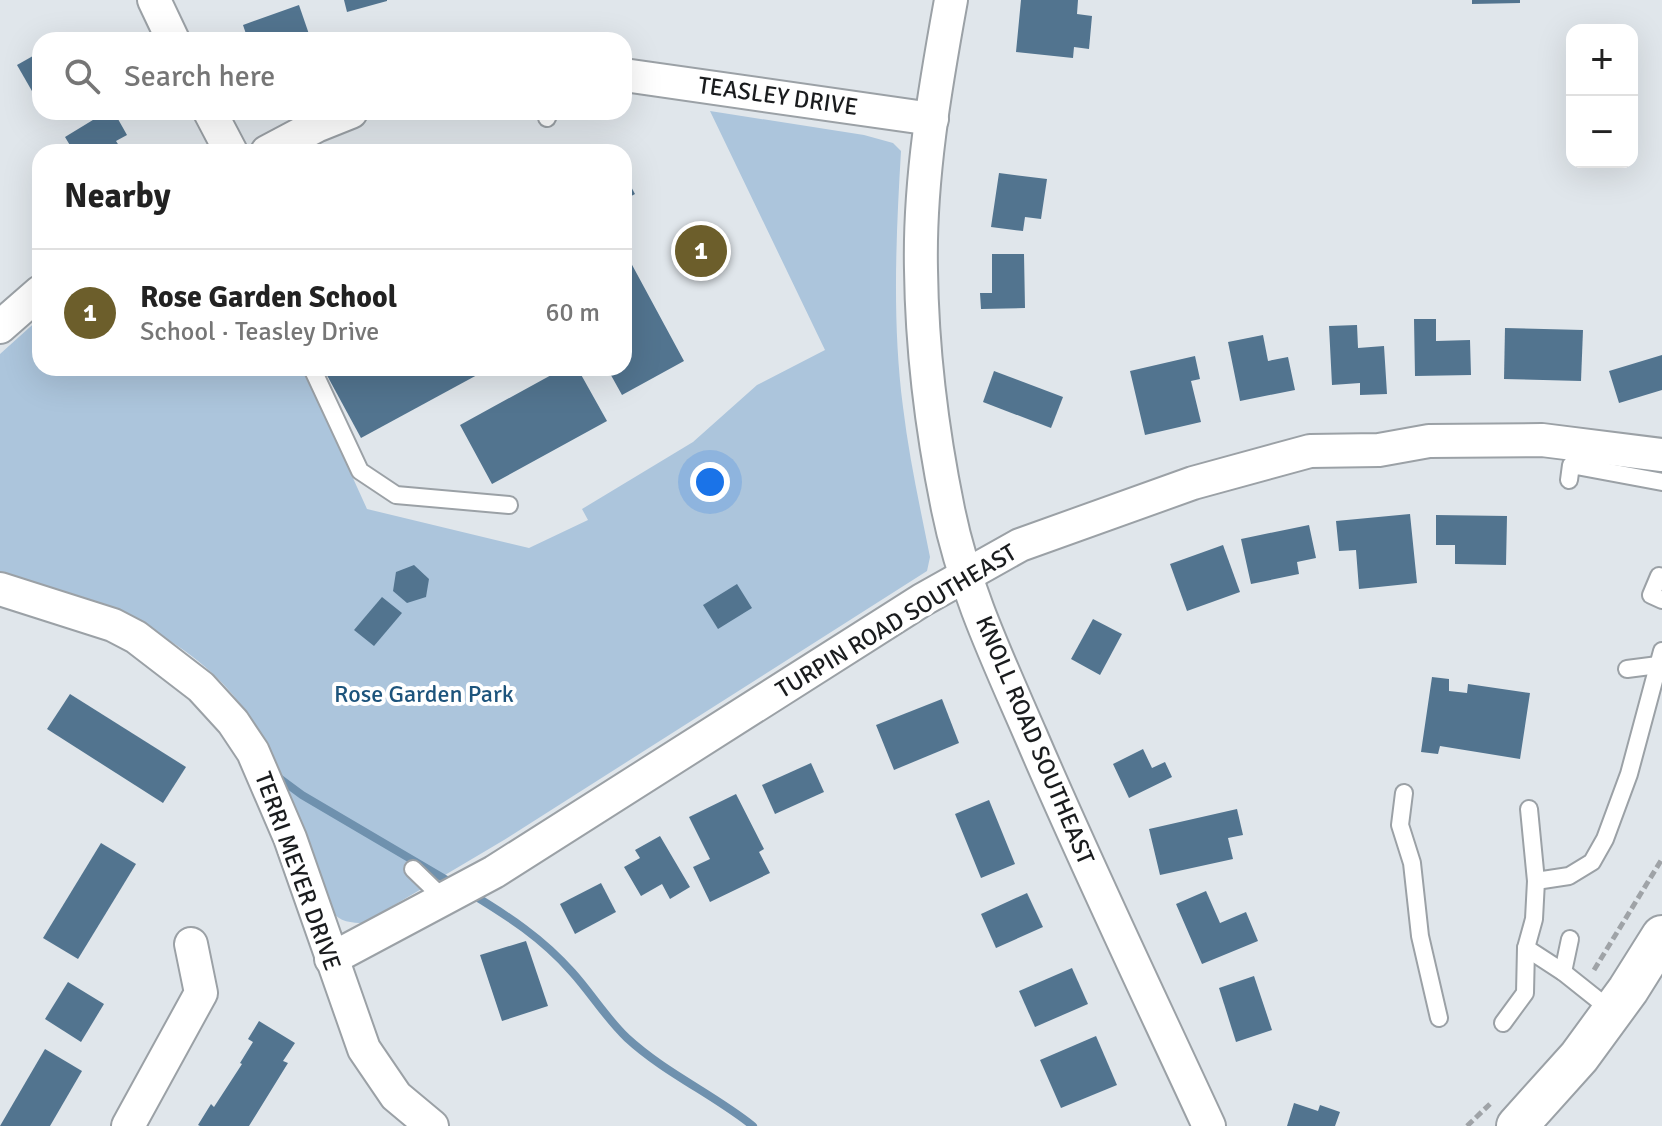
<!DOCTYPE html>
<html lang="en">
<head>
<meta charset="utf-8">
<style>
	:root { --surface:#fff; --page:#f6f6f6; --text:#222; --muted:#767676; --line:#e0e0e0; --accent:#6c5e2b }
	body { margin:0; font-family:Signika,sans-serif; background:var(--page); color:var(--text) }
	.controls { position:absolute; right:24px; top:24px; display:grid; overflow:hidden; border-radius:16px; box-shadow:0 8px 32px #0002 }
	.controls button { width:72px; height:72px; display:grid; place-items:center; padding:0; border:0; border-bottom:2px solid var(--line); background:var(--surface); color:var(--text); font:40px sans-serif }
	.you { position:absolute; left:710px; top:482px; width:28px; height:28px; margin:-20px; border:6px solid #fff; border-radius:50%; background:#1a73e8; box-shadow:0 0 0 12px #1a73e833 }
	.badge { display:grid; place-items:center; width:52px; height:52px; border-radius:50%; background:var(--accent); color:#fff; font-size:26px; font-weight:700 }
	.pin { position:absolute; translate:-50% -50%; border:4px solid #fff; box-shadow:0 2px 8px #0006 }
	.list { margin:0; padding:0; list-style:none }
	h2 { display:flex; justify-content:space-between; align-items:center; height:104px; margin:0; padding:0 32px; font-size:34px }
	h2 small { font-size:26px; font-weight:400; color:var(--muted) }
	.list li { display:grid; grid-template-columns:52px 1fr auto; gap:24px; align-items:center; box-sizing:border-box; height:128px; padding:0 32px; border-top:2px solid var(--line) }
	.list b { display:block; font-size:30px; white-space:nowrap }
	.list p { margin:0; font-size:26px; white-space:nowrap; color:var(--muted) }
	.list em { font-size:26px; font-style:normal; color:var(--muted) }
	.icon { flex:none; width:44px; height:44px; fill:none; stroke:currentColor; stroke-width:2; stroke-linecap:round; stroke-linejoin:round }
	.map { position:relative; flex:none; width:1662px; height:1126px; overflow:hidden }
	.search { position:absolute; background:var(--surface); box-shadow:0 8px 32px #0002; left:32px; top:32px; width:600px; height:88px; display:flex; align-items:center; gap:20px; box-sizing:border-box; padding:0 28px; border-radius:24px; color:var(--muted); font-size:30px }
	.panel { position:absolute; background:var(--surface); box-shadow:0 8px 32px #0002; left:32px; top:144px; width:600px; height:232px; border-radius:24px }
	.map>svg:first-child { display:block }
	.green { fill:#acc5dc }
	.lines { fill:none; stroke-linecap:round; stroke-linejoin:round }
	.stream { stroke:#6f91ae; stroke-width:8 }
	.building { fill:#52748f }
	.service-casing { stroke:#9ba1a6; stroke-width:20 }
	.minor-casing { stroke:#9ba1a6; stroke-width:36 }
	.tertiary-casing { stroke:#9ba1a6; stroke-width:44 }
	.path { stroke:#9fa3a7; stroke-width:5; stroke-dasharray:8 4; stroke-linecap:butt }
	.service { stroke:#fff; stroke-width:16 }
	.minor { stroke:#fff; stroke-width:32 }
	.tertiary { stroke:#fff; stroke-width:40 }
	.labels { text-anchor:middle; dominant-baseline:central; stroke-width:8; stroke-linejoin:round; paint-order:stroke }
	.street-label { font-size:24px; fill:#1a1c1e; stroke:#fff }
	.park-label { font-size:24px; fill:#1d547c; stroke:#fff }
</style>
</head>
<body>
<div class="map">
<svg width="1662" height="1126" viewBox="0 0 1662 1126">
	<rect width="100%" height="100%" fill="#e0e6eb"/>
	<path class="green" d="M710 111 864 135 893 143 901 151C896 236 892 322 903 407 909 457 920 507 930 557L927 571 504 840 364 923C352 923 339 922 332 911 323 897 317 870 311 853 297 814 281 773 261 736 205 633 103 607 0 574V354L40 318V368H303L367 509 529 548 588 520 582 509 693 442 757 385 825 350Z"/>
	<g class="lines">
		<g class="stream">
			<polyline points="275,775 302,795 455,885"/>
			<path d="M470 893C508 916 542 938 572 972 591 993 606 1018 627 1038 665 1073 713 1094 753 1126"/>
		</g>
	</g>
	<g class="building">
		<polygon points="344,0 387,0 387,1 347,12"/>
		<polygon points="1021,0 1078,0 1077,14 1092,16 1089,49 1074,47 1073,58 1016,52"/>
		<polygon points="1472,0 1520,0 1520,3 1472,4"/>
		<polygon points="299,5 311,40 248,40 243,25"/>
		<polygon points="40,52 40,105 17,65"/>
		<polygon points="106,112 114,112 127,135 116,141 123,152 74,152 65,137"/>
		<polygon points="999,173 1047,179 1041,219 1025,217 1023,231 991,227"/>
		<polygon points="624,174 635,194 624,200"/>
		<polygon points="624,250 684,361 622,395 607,368 624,368"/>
		<polygon points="992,254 1024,254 1025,308 981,309 980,293 992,293"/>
		<polygon points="1414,319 1436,319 1436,341 1470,340 1471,375 1415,376"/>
		<polygon points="1357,325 1358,348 1384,346 1387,394 1360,395 1360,383 1332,385 1329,326"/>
		<polygon points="1505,328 1583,330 1581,381 1504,379"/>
		<polygon points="1263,335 1268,361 1288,357 1295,390 1240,401 1228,342"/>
		<polygon points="1662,355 1662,390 1619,403 1609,371"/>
		<polygon points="1195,356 1200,379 1191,381 1201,422 1145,435 1130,371"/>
		<polygon points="323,368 490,368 361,438"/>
		<polygon points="564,368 586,368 579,371 607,421 492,484 460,425"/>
		<polygon points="994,371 1063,397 1051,428 983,402"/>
		<polygon points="1410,514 1417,583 1359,589 1356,550 1339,551 1336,521"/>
		<polygon points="1436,515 1507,516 1506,565 1455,564 1455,545 1436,545"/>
		<polygon points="1309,525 1316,558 1297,562 1299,574 1251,584 1241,539"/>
		<polygon points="1223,545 1240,592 1187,611 1170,564"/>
		<polygon points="414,565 429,579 426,597 407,603 393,591 396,572"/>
		<polygon points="737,584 752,608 718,629 703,605"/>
		<polygon points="382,597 402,613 374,646 354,630"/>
		<polygon points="1093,619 1122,634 1100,675 1071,659"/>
		<polygon points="1432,677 1449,679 1449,691 1467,693 1468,684 1530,693 1520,759 1440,746 1438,754 1421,752"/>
		<polygon points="70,694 186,767 163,803 47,729"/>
		<polygon points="942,699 959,743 894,770 876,725"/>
		<polygon points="1143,749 1152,768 1165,762 1172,777 1129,798 1113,764"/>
		<polygon points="811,763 824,792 775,814 762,785"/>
		<polygon points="736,794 764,849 759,852 770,873 710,902 693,867 710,859 689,817"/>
		<polygon points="989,800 1015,864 981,878 955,814"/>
		<polygon points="1237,809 1243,835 1228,838 1233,859 1160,875 1149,829"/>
		<polygon points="660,836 690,887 670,899 662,884 641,896 624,867 640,858 635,850"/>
		<polygon points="101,843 136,864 78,959 43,938"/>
		<polygon points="601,883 616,912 575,934 560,904"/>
		<polygon points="1206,891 1220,923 1246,912 1258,941 1202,964 1176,904"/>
		<polygon points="1027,893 1043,927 996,948 981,914"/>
		<polygon points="526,941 548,1006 502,1021 480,955"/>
		<polygon points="1072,968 1088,1004 1035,1027 1019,991"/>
		<polygon points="1254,976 1272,1030 1236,1042 1219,988"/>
		<polygon points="68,982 104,1004 81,1042 45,1019"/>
		<polygon points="259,1021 295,1043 283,1061 288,1063 249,1126 200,1126 198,1125 211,1104 214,1107 242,1064 240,1063 253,1042 248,1039"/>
		<polygon points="1096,1036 1117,1085 1061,1108 1040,1060"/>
		<polygon points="45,1049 82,1071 50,1126 0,1126"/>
		<polygon points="1294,1103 1318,1111 1320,1105 1340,1112 1335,1126 1287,1126"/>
	</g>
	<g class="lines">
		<g class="service-casing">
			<g id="service">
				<polyline points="547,118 549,112"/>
				<polyline points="312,368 360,471 396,495 509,505"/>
				<polyline points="1569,480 1571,465 1662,482"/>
				<polyline points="1659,576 1651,595 1662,600"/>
				<polyline points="1627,669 1658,665"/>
				<polyline points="1404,793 1400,825 1412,863 1420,936 1439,1018"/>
				<polyline points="413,869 444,899"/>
				<polyline points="1536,881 1569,876 1592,862 1605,839 1629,774 1662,651"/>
				<polyline points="1526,948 1563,972 1612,1011"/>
				<polyline points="1563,972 1570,939"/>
				<polyline points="1503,1023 1525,993 1526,948 1534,919 1536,881 1529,809"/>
			</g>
		</g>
		<g class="minor-casing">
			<g id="minor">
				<polyline points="154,0 173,40"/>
				<path d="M951 0C935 88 919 180 921 270 922 350 932 431 948 509 964 589 999 662 1031 736 1087 867 1149 996 1209 1126"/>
				<polyline points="624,75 932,119"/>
				<polyline points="210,112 231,152"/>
				<polyline points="267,152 316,126 351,112"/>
				<polyline points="0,327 40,292"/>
				<polyline points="0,589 113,625 136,637 201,687 233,722 253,752 290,838 364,1049 396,1096 432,1126"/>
				<polyline points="331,959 494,872 922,600 1020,545 1193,483 1310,451 1379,450 1429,441 1542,440 1662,455"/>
				<polyline points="128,1126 201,993 191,944"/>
			</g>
		</g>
		<g class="tertiary-casing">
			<polyline id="tertiary" points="1517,1126 1579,1057 1628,990 1662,936"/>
		</g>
		<g class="path">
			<polyline points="1594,970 1662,859"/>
			<polyline points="1467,1126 1490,1104"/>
		</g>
		<use href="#service" class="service"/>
		<use href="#minor" class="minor"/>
		<use href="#tertiary" class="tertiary"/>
	</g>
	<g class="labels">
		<g class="street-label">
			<text transform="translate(778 96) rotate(8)">TEASLEY DRIVE</text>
			<text transform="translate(896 621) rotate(-31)">TURPIN ROAD SOUTHEAST</text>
			<text transform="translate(1035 740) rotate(67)">KNOLL ROAD SOUTHEAST</text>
			<text transform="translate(298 871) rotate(70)">TERRI MEYER DRIVE</text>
		</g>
		<g class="park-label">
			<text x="424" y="694">Rose Garden Park</text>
		</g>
	</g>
</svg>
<div class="controls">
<button>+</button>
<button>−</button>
</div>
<div class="you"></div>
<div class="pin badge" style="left:701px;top:251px">1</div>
<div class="search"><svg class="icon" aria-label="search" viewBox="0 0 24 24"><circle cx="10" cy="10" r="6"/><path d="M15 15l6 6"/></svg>Search here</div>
<section class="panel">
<h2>Nearby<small></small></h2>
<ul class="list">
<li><span class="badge">1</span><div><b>Rose Garden School</b><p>School · Teasley Drive</p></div><em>60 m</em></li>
</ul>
</section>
</div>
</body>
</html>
